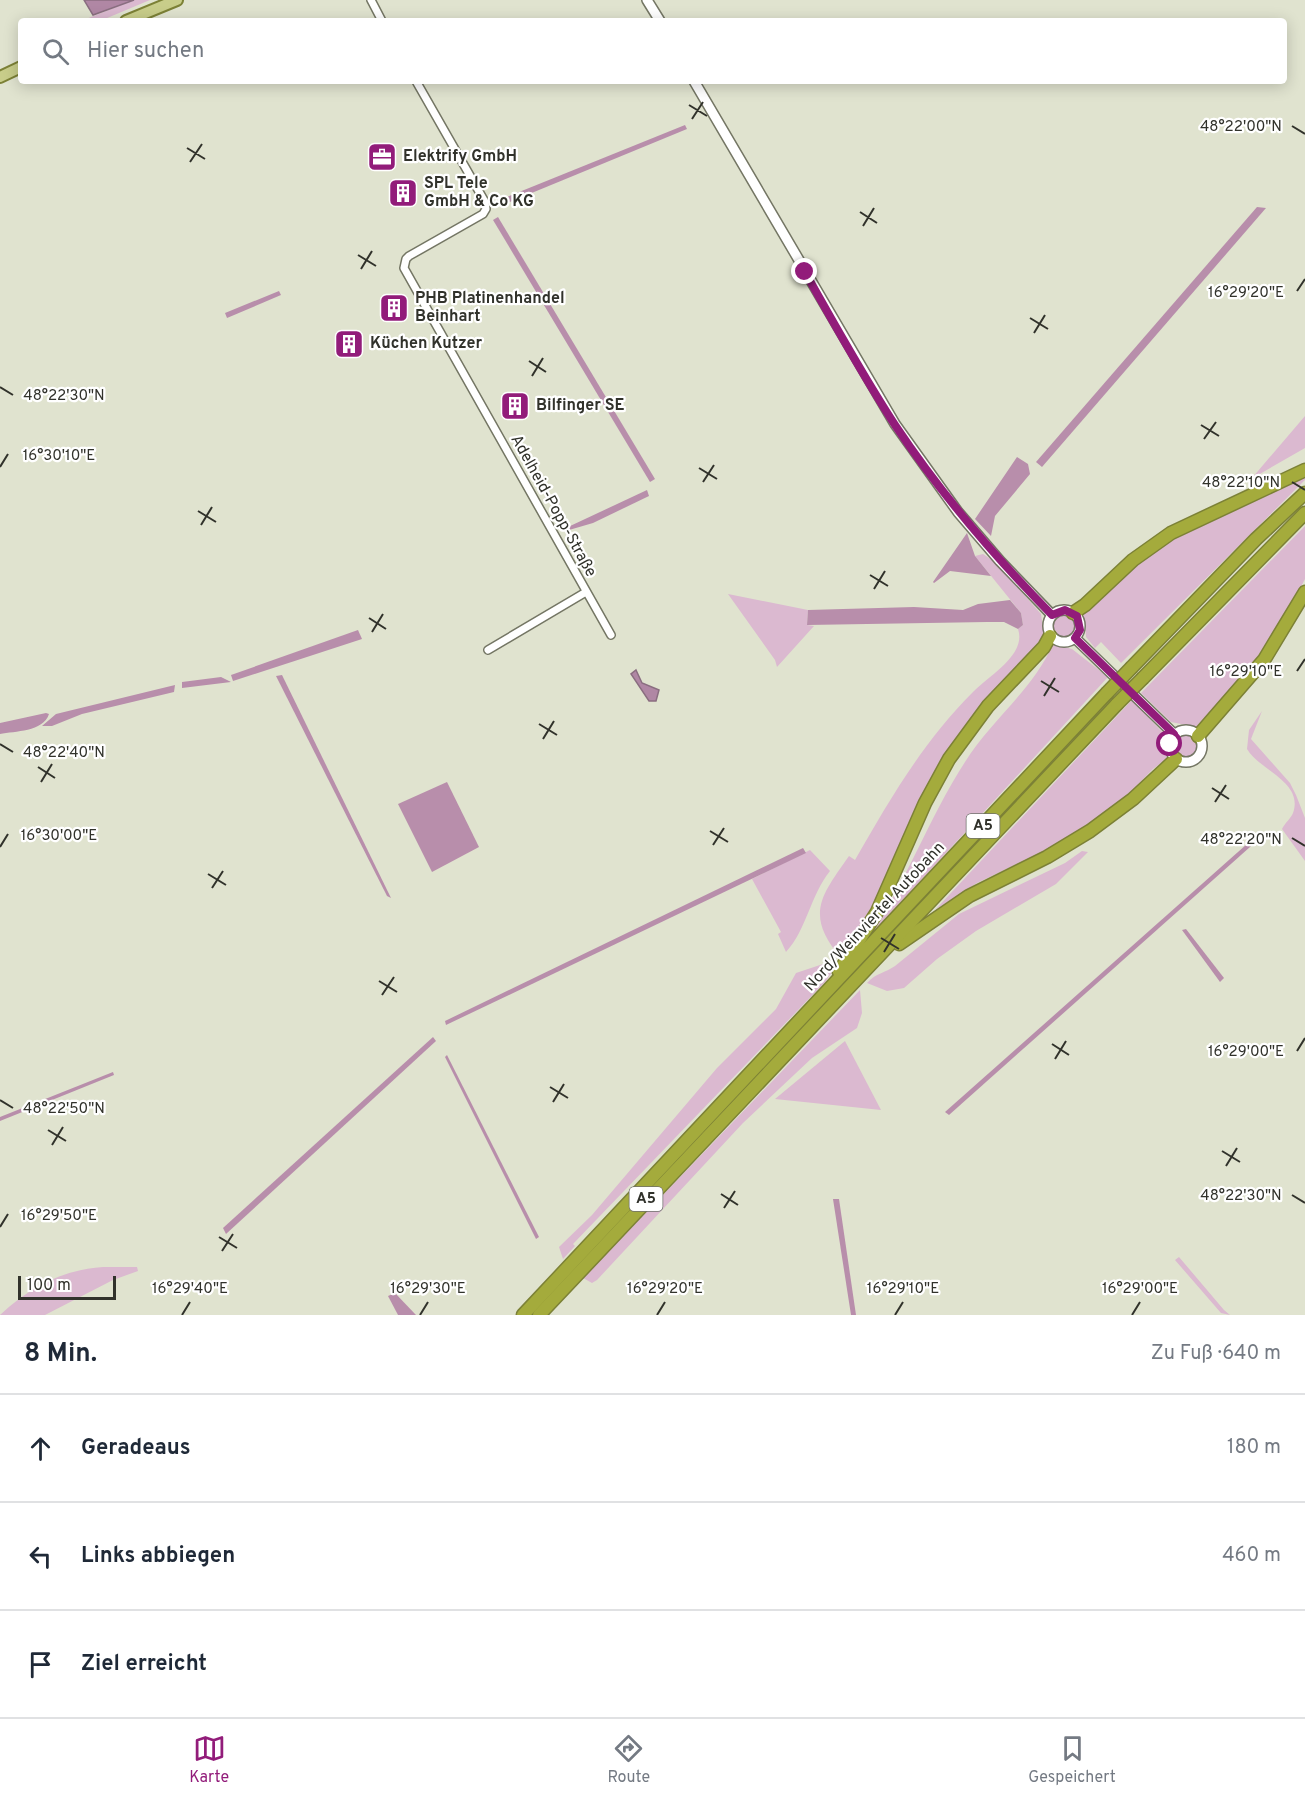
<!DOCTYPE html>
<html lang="de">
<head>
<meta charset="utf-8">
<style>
	:root { --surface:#fff; --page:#f2f2f3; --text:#1f2937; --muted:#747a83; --line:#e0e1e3; --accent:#921c7a }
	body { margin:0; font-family:Overpass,sans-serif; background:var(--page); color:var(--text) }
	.scale { position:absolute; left:18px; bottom:15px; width:98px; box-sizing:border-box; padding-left:6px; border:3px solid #31322b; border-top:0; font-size:16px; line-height:21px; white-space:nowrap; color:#31322b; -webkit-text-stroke:4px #fff; paint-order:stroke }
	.stop { position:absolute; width:18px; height:18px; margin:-14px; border:4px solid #921c7a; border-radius:50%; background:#fff }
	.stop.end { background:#921c7a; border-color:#fff; box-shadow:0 2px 6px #0008 }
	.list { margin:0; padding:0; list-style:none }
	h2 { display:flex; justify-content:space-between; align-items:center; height:78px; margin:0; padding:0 24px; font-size:26px }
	h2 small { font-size:20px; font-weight:400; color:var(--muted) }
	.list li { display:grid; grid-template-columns:39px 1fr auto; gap:18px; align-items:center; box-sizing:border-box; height:108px; padding:0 24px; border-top:2px solid var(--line) }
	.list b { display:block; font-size:22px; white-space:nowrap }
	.list em { font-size:20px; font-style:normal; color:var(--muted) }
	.icon { flex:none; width:33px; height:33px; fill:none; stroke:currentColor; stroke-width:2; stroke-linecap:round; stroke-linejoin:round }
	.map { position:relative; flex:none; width:1305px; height:1315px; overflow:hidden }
	.search { position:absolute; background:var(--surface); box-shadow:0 3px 15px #0003; left:18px; right:18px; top:18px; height:66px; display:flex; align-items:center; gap:15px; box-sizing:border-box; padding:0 21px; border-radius:6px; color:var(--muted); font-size:22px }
	.sheet { height:402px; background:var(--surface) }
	nav { display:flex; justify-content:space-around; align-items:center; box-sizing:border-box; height:84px; border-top:2px solid var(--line); background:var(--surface); font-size:16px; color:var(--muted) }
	nav a { display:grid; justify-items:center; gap:3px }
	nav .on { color:var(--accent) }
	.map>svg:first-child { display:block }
	.green { fill:#dbb9d0 }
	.forest { fill:#b88eab }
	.water { fill:#b087a4; stroke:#8a6e80; stroke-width:1.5 }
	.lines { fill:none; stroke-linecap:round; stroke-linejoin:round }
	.street-casing { stroke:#747664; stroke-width:10 }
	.secondary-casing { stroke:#747664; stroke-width:12 }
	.primary-casing { stroke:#7c8136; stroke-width:14 }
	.highway-casing { stroke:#7c8136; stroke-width:15 }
	.street { stroke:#fff; stroke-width:7 }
	.secondary { stroke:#fff; stroke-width:9 }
	.primary { stroke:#c8cd8a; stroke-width:10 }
	.highway { stroke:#a4ab3c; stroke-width:12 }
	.highway-bridge-casing { stroke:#7c8136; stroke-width:15; stroke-linecap:butt }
	.highway-bridge { stroke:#a4ab3c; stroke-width:12 }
	.route { stroke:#921c7a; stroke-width:8 }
	.ticks { fill:none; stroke:#31322b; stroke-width:2 }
	.labels { text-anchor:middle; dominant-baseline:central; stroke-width:4.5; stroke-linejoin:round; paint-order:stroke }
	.shield { fill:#fff; stroke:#6f706b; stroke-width:1.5 }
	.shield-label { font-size:15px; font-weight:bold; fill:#31322b }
	.poi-label { font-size:16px; font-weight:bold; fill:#31322b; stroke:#fff; text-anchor:start }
	.street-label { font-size:16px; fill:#31322b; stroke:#fff }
	.ticks-label { font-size:15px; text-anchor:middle; fill:#31322b; stroke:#fff; stroke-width:4.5; stroke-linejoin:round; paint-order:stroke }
</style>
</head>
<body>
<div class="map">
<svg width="1305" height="1315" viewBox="0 0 1305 1315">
	<rect width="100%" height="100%" fill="#e0e3cf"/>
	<g class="green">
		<polygon points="134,0 150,0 100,21 81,21"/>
		<polygon points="1305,416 1305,448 1251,479 1258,471"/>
		<polygon points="1305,476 1305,480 1121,663 1101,642 1095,648 1086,637 1085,621 1081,615 1101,600 1124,574 1174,537"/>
		<polygon points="1305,526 1305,579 1291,606 1248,671 1196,727 1171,722 1141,693"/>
		<path d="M983 554 995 562 1041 614 1044 635 1038 647 988 699 869 917 842 959C804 915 821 896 849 856L855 860C890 799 923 742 973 692 988 676 1027 655 1018 629L1023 625 1021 613 975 556Z"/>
		<polygon points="728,594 808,610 807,625 814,626 777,667 775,660"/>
		<circle cx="1064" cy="627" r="11"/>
		<path d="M1053 644 1072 649 1108 677 867 939C906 884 928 819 965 762 991 720 1033 690 1053 644Z"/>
		<polygon points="1132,700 1163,733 1165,749 1169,757 1153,769 1126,797 1093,823 1051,848 977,883 935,910"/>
		<path d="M1262 711 1251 739 1290 783 1296 795 1305 818V861L1282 829C1285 823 1291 818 1293 813 1304 782 1259 770 1247 749L1249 730Z"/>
		<circle cx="1186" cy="746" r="11"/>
		<path d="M810 850 830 871C810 896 807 929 786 952L778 934 781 932 752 879Z"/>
		<path d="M1082 851 1088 852 1056 884 976 931 937 959 904 988 887 991 867 983C876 973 885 973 895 966L959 914 1065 863Z"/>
		<polygon points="829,962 836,966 826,981 573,1244 575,1246 563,1259 559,1247 592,1215 717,1068 776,1009 796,973"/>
		<polygon points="860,990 862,1013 857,1028 812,1058 743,1123 597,1280 592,1283 583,1278"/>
		<polygon points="845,1041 881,1110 775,1099"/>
		<polygon points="1179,1257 1224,1310 1230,1315 1221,1313 1175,1260"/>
		<path d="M103 1267H137L138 1271 113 1280 45 1315H0C30 1287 62 1270 103 1267Z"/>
	</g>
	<g class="forest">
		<polygon points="685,125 687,129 500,206 497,201"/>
		<polygon points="1257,207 1266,208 1042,467 1036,462"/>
		<polygon points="498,217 655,479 650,482 493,220"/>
		<polygon points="279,291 281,295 227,318 225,313"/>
		<polygon points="1017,457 1028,464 1030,474 995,516 991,536 975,519"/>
		<polygon points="647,490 649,496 593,523 569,530 568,527"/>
		<polygon points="967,533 975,556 991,576 950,571 934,583 933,582"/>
		<polygon points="1010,600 1021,613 1023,625 1018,629 1004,622 987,622 807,625 808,610 914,607 963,610 978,604"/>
		<polygon points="358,630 362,639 233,681 231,675"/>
		<polygon points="282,675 391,898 387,896 276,676"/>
		<polygon points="221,677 231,682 182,688 182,682"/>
		<polygon points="175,685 174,692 82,714 52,726 42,726 56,714"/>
		<path d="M46 713 49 714C43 732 15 731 0 734V723Z"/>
		<polygon points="447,782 479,847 432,872 398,804"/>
		<polygon points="1256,836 1259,839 949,1115 945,1112"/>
		<polygon points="803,848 806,853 446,1025 445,1021"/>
		<polygon points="1186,929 1224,978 1220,982 1182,930"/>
		<polygon points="433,1037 436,1041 226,1234 223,1228"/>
		<polygon points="447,1055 539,1237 536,1239 445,1057"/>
		<polygon points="113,1072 114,1075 0,1121 0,1117"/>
		<polygon points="833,1199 839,1199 856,1315 851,1315"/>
		<polygon points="395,1293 416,1315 398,1315 388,1296"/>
	</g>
	<g class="water">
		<polygon points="84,0 134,0 93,15"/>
		<polygon points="636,670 642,683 659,690 656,701 649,701 631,674"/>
	</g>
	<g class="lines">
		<g class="street-casing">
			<g id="street">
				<polyline points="371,0 382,21"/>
				<polyline points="416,81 485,202 486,209 483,214 409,256 406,259 404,268 611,635"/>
				<polyline points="488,650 586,592"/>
			</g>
		</g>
		<g class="secondary-casing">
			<g id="secondary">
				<polyline points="647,0 660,21"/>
				<polyline points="694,81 895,424 958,512 1000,561 1052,615"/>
				<circle cx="1064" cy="626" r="16"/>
				<polyline points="1075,638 1174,734"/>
				<circle cx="1186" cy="746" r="16"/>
			</g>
		</g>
		<g class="primary-casing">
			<g id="primary">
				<polyline points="126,21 177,0"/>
				<polyline points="0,77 21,67"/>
			</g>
		</g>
		<g class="highway-casing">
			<g id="highway">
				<polyline points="1073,613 1085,605 1133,560 1171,533 1305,470"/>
				<polyline points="1132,667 1256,539 1305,493"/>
				<polyline points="1143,678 1305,513"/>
				<polyline points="1198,736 1264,660 1305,592"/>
				<polyline points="899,944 969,896 1047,857 1090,831 1133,799 1176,759"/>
				<polyline points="839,972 877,912 925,803 949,759 988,706 1044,647 1050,636"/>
				<polyline points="523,1315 1107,693"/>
				<polyline points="539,1315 1117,704"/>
			</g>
		</g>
		<use href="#street" class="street"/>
		<use href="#secondary" class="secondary"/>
		<use href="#primary" class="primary"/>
		<use href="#highway" class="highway"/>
		<g class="highway-bridge-casing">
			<g id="highway-bridge">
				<polyline points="1107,693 1132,667"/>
				<polyline points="1117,704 1143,678"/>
			</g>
		</g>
		<use href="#highway-bridge" class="highway-bridge"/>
	</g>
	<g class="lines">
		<path class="route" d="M805 272C834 324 863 376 895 425 941 494 994 556 1052 615L1065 610 1077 616 1080 630 1075 638 1174 734 1170 744"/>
	</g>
	<path class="ticks" d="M689 105 707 116M692 119 703 102M1292 126 1305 134M187 148 205 159M190 162 202 144M860 212 877 223M863 226 874 208M358 255 376 266M361 269 372 251M1297 291 1305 279M1030 318 1048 329M1034 333 1045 315M529 361 546 372M532 376 543 358M0 387 13 395M1201 425 1219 436M1204 439 1216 422M0 467 8 454M699 468 717 479M703 482 714 465M1292 482 1305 490M198 511 216 522M201 525 212 507M870 575 888 586M874 589 885 571M369 618 386 629M372 632 383 614M1297 671 1305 659M1041 681 1059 692M1044 696 1055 678M539 724 557 735M543 739 554 721M0 744 13 752M38 767 55 778M41 782 52 764M1212 788 1229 799M1215 802 1226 785M710 831 728 842M1292 838 1305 846M713 845 724 828M0 847 8 834M208 874 226 885M212 888 223 871M881 938 899 949M884 952 895 934M379 981 397 992M382 995 394 977M1052 1044 1069 1055M1297 1051 1305 1038M1055 1059 1066 1041M550 1087 568 1098M0 1100 13 1108M553 1102 564 1084M48 1130 66 1141M52 1145 63 1127M1222 1151 1240 1162M1226 1166 1237 1148M721 1194 738 1205M1292 1195 1305 1203M724 1208 735 1191M0 1227 8 1214M219 1237 237 1248M222 1251 233 1234M182 1315 190 1302M420 1315 428 1302M657 1315 665 1302M895 1315 903 1302M1132 1315 1140 1302"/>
	<defs>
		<g id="office-square" transform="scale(1.5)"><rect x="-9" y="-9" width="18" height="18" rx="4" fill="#921c7a" stroke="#fff"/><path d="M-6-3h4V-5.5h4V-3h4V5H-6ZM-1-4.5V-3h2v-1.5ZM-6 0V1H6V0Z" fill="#fff"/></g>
		<g id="building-square" transform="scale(1.5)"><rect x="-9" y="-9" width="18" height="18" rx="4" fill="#921c7a" stroke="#fff"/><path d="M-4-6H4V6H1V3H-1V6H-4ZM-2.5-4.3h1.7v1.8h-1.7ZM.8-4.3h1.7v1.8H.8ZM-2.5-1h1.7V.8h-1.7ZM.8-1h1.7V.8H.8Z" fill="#fff"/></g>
	</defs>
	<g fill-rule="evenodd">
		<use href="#office-square" x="382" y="157"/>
		<use href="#building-square" x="403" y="193"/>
		<use href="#building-square" x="394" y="308"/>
		<use href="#building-square" x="349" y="344"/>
		<use href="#building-square" x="515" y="406"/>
	</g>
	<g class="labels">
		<g class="shield">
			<rect x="966.5" y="814" width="33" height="24" rx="4.5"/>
			<rect x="629.5" y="1187" width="33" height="24" rx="4.5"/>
		</g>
		<g class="shield-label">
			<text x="983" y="826">A5</text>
			<text x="646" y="1199">A5</text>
		</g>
		<g class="poi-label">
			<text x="403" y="157">Elektrify GmbH</text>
			<text x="424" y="184">SPL Tele<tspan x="424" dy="18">GmbH &amp; Co KG</tspan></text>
			<text x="415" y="299">PHB Platinenhandel<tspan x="415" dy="18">Beinhart</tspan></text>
			<text x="370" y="344">Küchen Kutzer</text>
			<text x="536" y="406">Bilfinger SE</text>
		</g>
		<g class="street-label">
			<text transform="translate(553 506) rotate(61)">Adelheid-Popp-Straße</text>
			<text transform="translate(875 917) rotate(-47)">Nord/Weinviertel Autobahn</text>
		</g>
	</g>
	<g class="ticks-label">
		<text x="1241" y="131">48°22'00"N</text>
		<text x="1246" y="297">16°29'20"E</text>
		<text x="64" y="400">48°22'30"N</text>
		<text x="59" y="460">16°30'10"E</text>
		<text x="1241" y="487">48°22'10"N</text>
		<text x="1246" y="676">16°29'10"E</text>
		<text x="64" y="757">48°22'40"N</text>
		<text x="59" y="840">16°30'00"E</text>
		<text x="1241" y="844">48°22'20"N</text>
		<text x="1246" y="1056">16°29'00"E</text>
		<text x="64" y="1113">48°22'50"N</text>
		<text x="1241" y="1200">48°22'30"N</text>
		<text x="59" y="1220">16°29'50"E</text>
		<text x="190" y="1293">16°29'40"E</text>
		<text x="428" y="1293">16°29'30"E</text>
		<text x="665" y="1293">16°29'20"E</text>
		<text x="903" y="1293">16°29'10"E</text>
		<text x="1140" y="1293">16°29'00"E</text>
	</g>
</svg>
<div class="scale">100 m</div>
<div class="stop" style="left:1170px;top:744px"></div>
<div class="stop end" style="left:805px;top:272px"></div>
<div class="search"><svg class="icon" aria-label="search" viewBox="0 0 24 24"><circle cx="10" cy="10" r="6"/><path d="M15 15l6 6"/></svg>Hier suchen</div>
</div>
<section class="sheet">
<h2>8 Min.<small>Zu Fuß · 640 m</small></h2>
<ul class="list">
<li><svg class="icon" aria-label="ahead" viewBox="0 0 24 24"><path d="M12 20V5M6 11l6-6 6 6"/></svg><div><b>Geradeaus</b></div><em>180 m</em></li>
<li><svg class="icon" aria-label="left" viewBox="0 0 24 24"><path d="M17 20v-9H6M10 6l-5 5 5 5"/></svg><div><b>Links abbiegen</b></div><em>460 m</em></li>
<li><svg class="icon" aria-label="arrive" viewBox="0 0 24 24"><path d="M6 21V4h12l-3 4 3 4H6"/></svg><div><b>Ziel erreicht</b></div></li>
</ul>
</section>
<nav>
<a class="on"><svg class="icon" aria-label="map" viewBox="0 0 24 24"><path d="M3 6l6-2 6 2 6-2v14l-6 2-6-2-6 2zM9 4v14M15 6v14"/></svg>Karte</a>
<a><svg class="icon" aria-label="directions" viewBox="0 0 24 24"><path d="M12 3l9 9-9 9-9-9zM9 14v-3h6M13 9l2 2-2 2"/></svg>Route</a>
<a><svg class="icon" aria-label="saved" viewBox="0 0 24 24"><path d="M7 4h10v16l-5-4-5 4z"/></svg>Gespeichert</a>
</nav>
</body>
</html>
